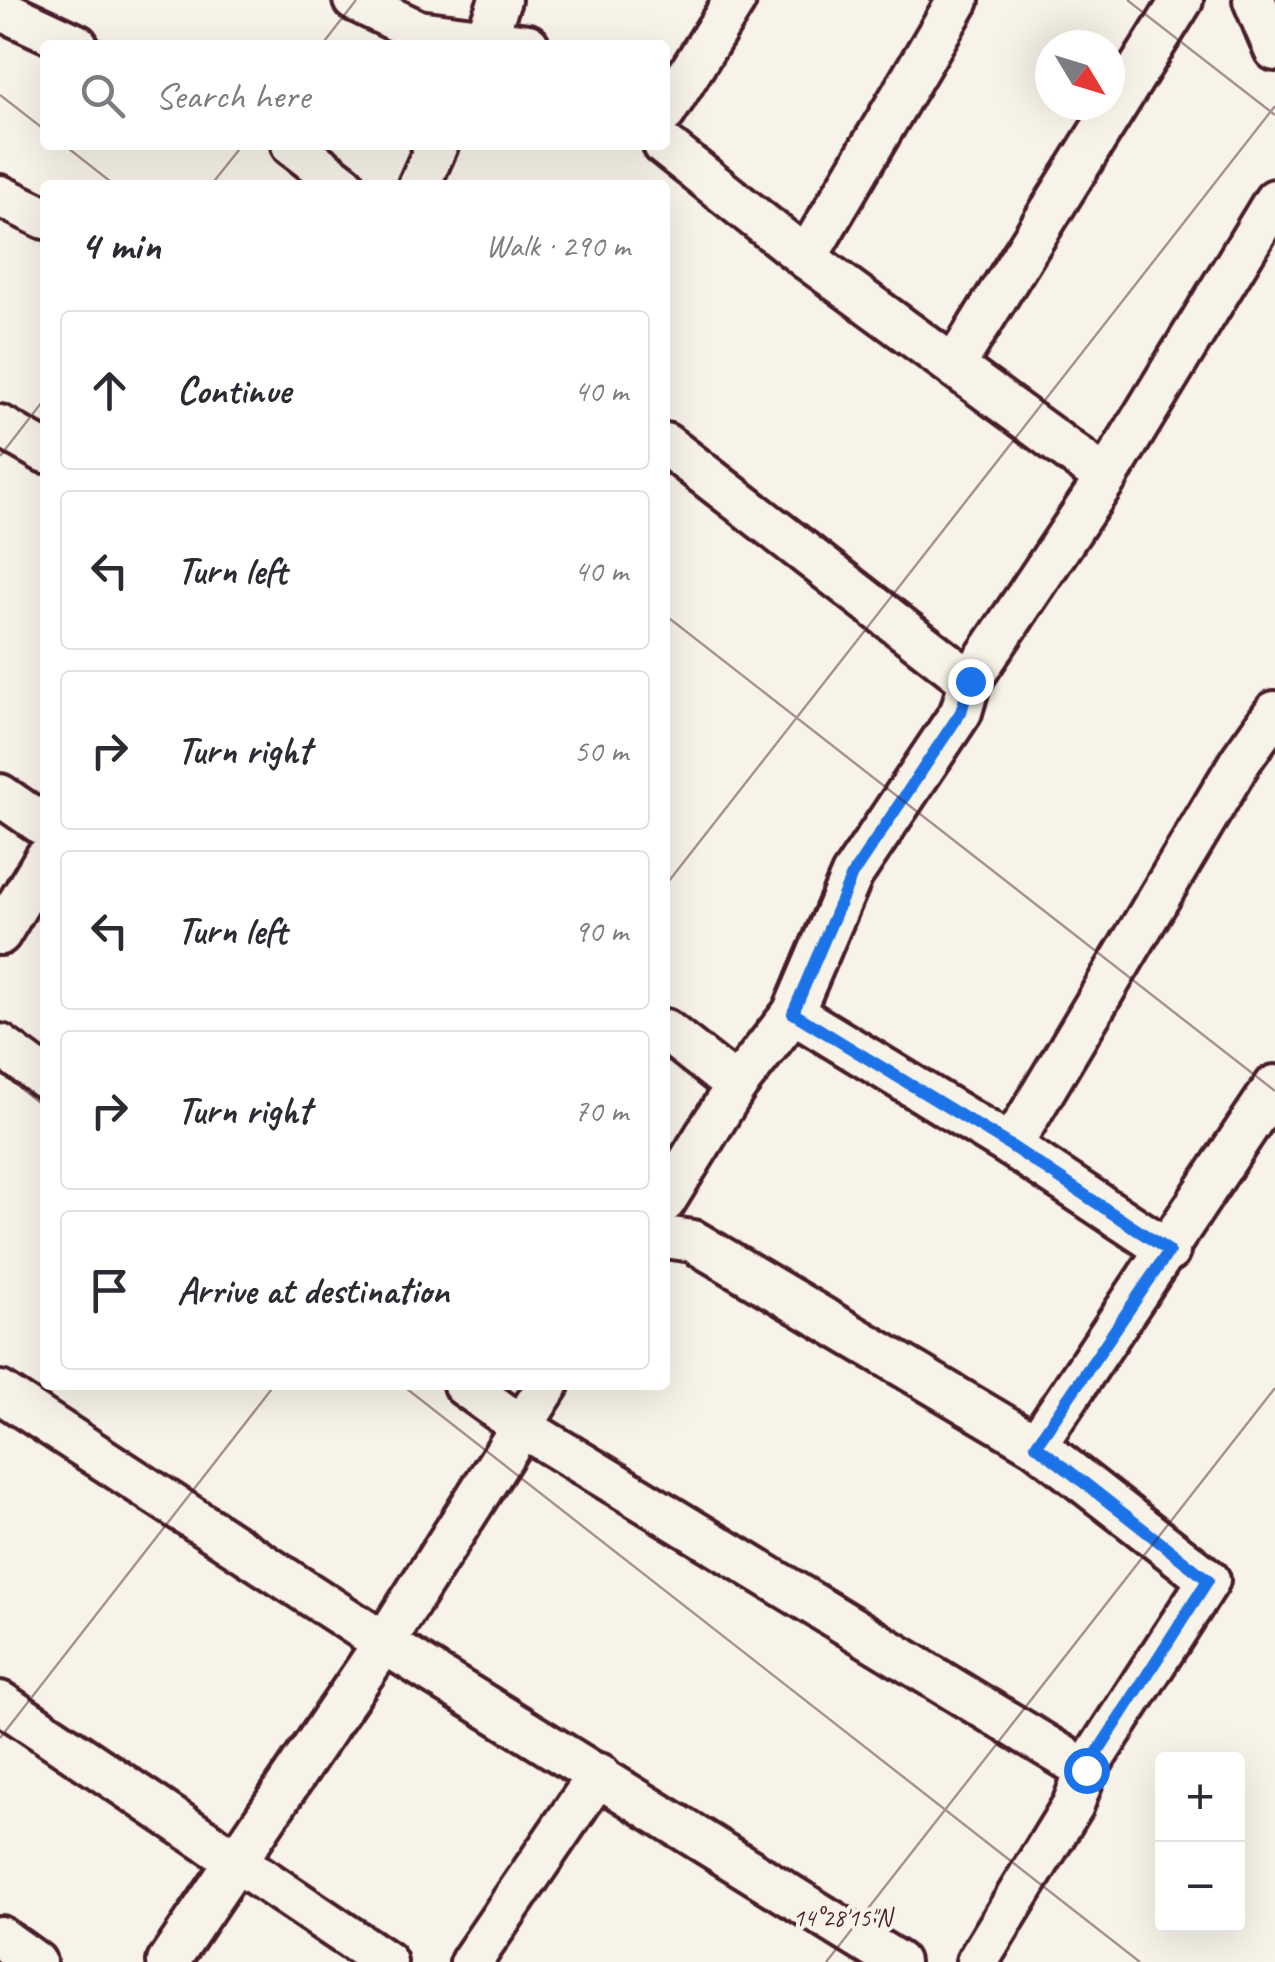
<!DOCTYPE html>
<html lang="en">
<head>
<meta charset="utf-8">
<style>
	:root { --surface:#fff; --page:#f2f2f3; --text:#2b2b33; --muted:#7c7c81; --line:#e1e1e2 }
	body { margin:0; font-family:Caveat,sans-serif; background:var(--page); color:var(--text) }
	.controls { position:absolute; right:30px; bottom:30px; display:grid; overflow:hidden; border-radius:10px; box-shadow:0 10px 40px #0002 }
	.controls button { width:90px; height:90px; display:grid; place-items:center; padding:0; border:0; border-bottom:2px solid var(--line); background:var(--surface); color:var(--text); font:50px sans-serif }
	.compass { position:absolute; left:1035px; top:30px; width:90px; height:90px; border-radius:50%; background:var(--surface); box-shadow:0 10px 40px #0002; rotate:128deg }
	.stop { position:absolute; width:30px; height:30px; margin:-22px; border:8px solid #1a73e8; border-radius:50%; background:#fff }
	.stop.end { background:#1a73e8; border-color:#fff; box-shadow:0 2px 10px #0008 }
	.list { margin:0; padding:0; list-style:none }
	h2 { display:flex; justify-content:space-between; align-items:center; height:130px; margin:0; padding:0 40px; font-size:42px }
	h2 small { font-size:32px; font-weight:400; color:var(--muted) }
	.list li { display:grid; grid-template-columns:65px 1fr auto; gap:30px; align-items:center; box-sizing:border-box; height:160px; margin:0 20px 20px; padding:0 20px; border:2px solid var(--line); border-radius:10px }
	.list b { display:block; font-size:38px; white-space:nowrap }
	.list em { font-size:32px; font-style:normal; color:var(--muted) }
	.icon { flex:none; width:55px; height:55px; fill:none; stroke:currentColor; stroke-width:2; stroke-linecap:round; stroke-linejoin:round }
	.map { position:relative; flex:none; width:1275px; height:1962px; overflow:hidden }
	.search { position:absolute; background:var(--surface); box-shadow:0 10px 40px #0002; left:40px; top:40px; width:630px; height:110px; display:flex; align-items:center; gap:25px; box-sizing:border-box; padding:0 35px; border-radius:10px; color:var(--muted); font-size:38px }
	.panel { position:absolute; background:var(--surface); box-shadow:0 10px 40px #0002; left:40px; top:180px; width:630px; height:1210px; border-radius:10px }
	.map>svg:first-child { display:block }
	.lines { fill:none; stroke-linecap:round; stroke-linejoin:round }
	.minor-casing { stroke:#4a1f2b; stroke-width:48 }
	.minor { stroke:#f7f3e8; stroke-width:40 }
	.route { stroke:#1a73e8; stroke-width:12 }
	.ticks { fill:none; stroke:#4a1f2b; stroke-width:2.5; stroke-opacity:0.45 }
	.ticks-label { font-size:25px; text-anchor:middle; fill:#4a1f2b; stroke:#f7f3e8; stroke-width:8; stroke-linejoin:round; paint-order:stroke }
</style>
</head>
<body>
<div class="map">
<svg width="1275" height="1962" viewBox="0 0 1275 1962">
	<rect width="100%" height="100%" fill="#f7f3e8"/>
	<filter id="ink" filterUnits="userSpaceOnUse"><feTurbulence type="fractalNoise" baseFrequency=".01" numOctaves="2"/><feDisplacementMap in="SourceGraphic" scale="20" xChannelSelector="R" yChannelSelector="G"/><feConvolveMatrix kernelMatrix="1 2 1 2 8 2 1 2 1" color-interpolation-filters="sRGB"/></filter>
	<g filter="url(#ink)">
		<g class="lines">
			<g class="minor-casing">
				<g id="minor">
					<polyline points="354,0 418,31 528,45"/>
					<polyline points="1254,0 1275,50"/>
					<polyline points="0,9 77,45"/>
					<polyline points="483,45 500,0"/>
					<polyline points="665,112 735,0"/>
					<polyline points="292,145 344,185"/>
					<polyline points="664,145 806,258 1106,478"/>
					<polyline points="419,185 437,145"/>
					<polyline points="0,196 45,218"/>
					<polyline points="806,258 958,0"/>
					<polyline points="954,366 1182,0"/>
					<polyline points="0,426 45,452"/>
					<polyline points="665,444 970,681"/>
					<polyline points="0,795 45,826"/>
					<polyline points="0,934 45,859"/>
					<polyline points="793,1013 1011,1146 1169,1251"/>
					<polyline points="665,1030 736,1086"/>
					<polyline points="0,1045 45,1078"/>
					<polyline points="1011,1146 1241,760 1275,712"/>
					<polyline points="665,1201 736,1086 793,1013 852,875 961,712 970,681 1106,478 1275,200"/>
					<polyline points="665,1237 693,1241 1036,1445 1209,1580 1086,1770 1073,1805 977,1962"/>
					<polyline points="464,1385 522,1427 1086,1770"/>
					<polyline points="0,1392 384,1643 897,1962"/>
					<polyline points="1036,1445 1275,1086"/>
					<polyline points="0,1702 386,1962"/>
					<polyline points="0,1937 35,1962"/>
					<polyline points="168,1962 384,1643 548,1385"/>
					<polyline points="471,1962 599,1774"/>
				</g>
			</g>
			<use href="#minor" class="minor"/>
		</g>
	</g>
	<g class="lines" filter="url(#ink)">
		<polyline class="route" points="970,681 961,712 852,875 793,1013 1011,1146 1169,1251 1036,1445 1208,1580 1086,1770"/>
	</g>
	<path class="ticks" d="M1127 0 1275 115M321 45 356 0M0 95 45 130M64 145 115 185M211 185 243 145M0 456 45 398M665 615 1275 1091M665 886 1275 106M0 1071 45 1106M402 1385 1140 1962M0 1738 275 1385M826 1962 1275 1388"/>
	<g class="ticks-label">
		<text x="842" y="1926">14°28'15"N</text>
	</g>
</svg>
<div class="controls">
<button>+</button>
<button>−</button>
</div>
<svg class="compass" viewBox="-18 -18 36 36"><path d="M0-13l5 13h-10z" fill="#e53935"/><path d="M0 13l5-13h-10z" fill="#7c7c81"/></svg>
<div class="stop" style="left:1086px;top:1770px"></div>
<div class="stop end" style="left:970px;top:681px"></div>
<div class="search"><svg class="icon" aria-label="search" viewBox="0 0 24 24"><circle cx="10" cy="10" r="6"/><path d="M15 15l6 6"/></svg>Search here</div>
<section class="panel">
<h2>4 min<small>Walk · 290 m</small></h2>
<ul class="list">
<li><svg class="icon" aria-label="ahead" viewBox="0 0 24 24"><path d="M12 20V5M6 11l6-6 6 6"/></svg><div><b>Continue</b></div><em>40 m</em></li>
<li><svg class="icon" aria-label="left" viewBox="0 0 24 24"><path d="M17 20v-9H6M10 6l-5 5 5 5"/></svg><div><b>Turn left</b></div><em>40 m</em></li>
<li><svg class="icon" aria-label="right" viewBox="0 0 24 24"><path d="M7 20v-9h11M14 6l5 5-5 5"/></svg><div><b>Turn right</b></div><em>50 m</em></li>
<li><svg class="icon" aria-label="left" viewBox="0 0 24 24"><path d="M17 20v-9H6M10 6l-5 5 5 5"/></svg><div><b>Turn left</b></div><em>90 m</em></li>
<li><svg class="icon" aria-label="right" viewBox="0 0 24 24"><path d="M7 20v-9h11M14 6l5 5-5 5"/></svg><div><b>Turn right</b></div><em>70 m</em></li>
<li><svg class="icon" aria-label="arrive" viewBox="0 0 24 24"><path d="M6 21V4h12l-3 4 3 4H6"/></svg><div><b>Arrive at destination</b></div></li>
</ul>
</section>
</div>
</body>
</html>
